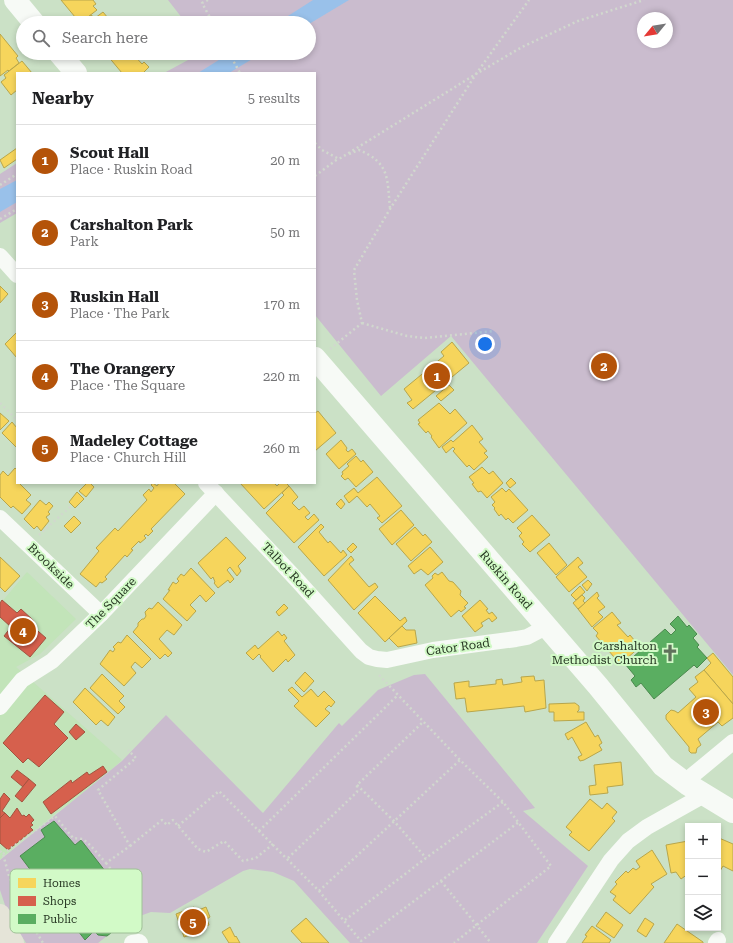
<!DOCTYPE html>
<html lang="en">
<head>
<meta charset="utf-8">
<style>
	:root { --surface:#fff; --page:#f2f2f2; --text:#202124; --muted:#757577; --line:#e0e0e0; --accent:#b45309 }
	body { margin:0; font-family:"Roboto Serif",serif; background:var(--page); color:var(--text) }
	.controls { position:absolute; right:12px; bottom:12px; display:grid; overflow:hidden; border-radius:0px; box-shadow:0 2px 6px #0003 }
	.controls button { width:36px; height:36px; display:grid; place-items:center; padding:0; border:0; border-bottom:1px solid var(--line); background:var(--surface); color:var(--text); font:20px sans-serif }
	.compass { position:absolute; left:637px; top:12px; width:36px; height:36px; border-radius:50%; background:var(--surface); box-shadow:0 2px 6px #0003; rotate:240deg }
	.you { position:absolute; left:485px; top:344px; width:14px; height:14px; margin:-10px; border:3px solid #fff; border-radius:50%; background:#1a73e8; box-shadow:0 0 0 6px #1a73e833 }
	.badge { display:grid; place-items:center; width:26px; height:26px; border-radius:50%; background:var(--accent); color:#fff; font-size:13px; font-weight:700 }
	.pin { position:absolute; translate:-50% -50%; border:2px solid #fff; box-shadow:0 1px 4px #0006 }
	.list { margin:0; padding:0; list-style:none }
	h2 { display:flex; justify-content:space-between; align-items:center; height:52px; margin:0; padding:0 16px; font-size:17px }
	h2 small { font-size:13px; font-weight:400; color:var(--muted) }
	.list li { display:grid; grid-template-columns:26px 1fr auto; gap:12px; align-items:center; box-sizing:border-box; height:72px; padding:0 16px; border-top:1px solid var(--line) }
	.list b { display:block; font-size:15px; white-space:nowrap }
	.list p { margin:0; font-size:13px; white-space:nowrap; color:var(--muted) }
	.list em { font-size:13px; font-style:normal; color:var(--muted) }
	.icon { flex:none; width:22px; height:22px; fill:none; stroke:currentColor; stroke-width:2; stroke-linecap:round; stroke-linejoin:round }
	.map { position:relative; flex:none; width:733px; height:943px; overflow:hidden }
	.search { position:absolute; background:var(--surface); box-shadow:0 2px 6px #0003; left:16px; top:16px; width:300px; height:44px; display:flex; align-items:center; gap:10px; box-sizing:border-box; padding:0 14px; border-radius:22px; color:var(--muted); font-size:15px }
	.panel { position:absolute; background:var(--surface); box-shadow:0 2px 6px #0003; left:16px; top:72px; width:300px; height:412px; border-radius:0px }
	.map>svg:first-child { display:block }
	.built { fill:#c2e4b9 }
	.green { fill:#cabcce; fill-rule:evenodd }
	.water { fill:#99c1ea }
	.homes { fill:#f6d55c; stroke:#b8a64b }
	.shops { fill:#d6604d; stroke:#a25440 }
	.public { fill:#5aae61; stroke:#4b8a4e }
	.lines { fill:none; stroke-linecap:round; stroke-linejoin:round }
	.path { stroke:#d1d8ce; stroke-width:2.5; stroke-dasharray:2 3; stroke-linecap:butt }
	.minor { stroke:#f7faf6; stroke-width:16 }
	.secondary { stroke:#f7faf6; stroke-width:22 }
	.trunk { stroke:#e5e4d8; stroke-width:22 }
	.labels { text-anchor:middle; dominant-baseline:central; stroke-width:4; stroke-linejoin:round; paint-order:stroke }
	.street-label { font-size:12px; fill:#273723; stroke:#d2fac7 }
	.poi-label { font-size:12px; fill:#273723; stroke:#d2fac7; text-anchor:end }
	.key { fill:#d2fac7; stroke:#9fc096; stroke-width:1 }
	.key-label { font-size:11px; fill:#273723 }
</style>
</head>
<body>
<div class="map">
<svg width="733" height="943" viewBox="0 0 733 943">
	<rect width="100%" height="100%" fill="#cbe1c6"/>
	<polygon class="built" points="27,572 76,619 40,654 16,667 122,760 92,787 55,814 0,859 0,604"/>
	<g class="green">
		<path d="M168 0H733V675L451 336 381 396 315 315V73H164L201 53H309V23H186ZM643 18H667V42H643Z"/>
		<polygon points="17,163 17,213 0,223 0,174"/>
		<polygon points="425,674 535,808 523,811 588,866 537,943 350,943 294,881 273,872 250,869 243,871 170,913 151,912 137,917 116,929 98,943 26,943 8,914 0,890 0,860 122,761 166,715 263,813 339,723 342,726 378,690 414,675"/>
	</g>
	<g class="water">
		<polygon points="313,0 349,0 309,24 309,23 277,23"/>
		<polygon points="230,53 262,53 229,73 198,73"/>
		<polygon points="17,180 17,202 0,212 0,189"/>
	</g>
	<g class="homes">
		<polygon points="61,0 93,0 96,4 93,6 97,10 80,23"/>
		<polygon points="103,12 108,18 105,21 107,23 80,23 91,15 95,18"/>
		<polygon points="0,34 18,56 16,58 19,63 9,71 8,70 0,76"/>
		<polygon points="110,53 132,53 142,64 144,62 149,67 143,73 122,73 107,55"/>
		<polygon points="22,61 32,73 17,73 17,90 11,95 1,82 6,78 4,75"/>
		<polygon points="17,148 17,159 4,168 0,160"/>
		<polygon points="0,286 8,294 0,303"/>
		<polygon points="17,332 17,358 5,344"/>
		<polygon points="452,342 469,363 413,409 407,403 412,400 404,389 444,356 441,352"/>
		<polygon points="449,385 454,390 441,401 436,396"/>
		<polygon points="439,403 450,414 455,409 467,423 439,448 431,437 432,436 428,431 426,433 418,424 420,423 418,420"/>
		<polygon points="318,411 336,433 315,451 315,413"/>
		<polygon points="0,413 9,421 0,430"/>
		<polygon points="12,422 17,428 17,448 2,433"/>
		<polygon points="472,425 483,439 479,442 487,451 484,453 488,457 474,470 469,465 467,467 453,451 455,449 453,447 446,453 442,447 451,440 453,442"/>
		<polygon points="341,440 347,448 346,450 348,452 352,449 356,454 339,469 326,454"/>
		<polygon points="356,456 361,462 363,460 373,472 356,487 348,478 345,480 341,476 343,474 342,472 349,466 347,464"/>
		<polygon points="482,467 489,474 493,471 503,483 487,498 481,491 478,492 472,484 474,483 469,477"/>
		<polygon points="15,468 17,470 17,483 19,483 31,495 26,500 31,504 22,514 13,506 11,508 0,497 0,475 3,471 8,476"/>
		<polygon points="377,477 402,506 382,523 377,518 380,516 370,504 367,507 357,496 349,503 344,496 354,488 358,493"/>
		<polygon points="511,478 516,483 510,488 506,483"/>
		<polygon points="87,483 90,483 94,487 86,497 79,491"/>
		<polygon points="153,483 157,486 159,483 174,483 185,494 151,529 153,531 148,536 146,534 144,536 146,538 140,543 139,541 131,549 133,550 127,557 125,555 105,577 107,579 102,583 100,582 96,587 80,574 99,551 96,548 115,528 118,531 147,500 143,495 149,489 151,492 154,488 151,485"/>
		<polygon points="240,483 274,483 277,486 280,483 286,483 289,486 264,509"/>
		<polygon points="289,486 298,497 292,503 299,510 304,506 310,513 305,517 308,520 314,514 319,520 294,543 266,513 284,495 282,493"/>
		<polygon points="502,488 506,492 509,489 528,510 513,523 508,518 506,520 501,514 499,516 494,509 495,508 492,505 495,502 491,497"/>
		<polygon points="77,492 84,499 75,508 69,502"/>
		<polygon points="341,499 345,504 341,509 336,504"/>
		<polygon points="40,500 46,505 49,502 53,506 48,512 50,514 46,517 49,521 41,531 37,526 34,529 24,519"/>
		<polygon points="401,510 414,525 392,545 379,529"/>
		<polygon points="532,515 550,535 530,552 522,544 524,542 519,536 522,533 517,528"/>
		<polygon points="74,516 81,523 71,533 64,526"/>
		<polygon points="321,524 324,527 319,532 328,543 330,541 341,553 343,550 347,555 324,576 298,547"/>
		<polygon points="415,527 423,536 425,534 432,542 411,561 396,544"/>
		<polygon points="226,537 246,558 238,566 241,571 237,576 230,567 227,570 234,579 230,583 228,580 218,588 214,583 215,582 213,577 211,579 198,563"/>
		<polygon points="353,543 357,547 351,553 347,549"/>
		<polygon points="549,543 567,565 556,575 537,553"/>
		<polygon points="430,547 443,562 428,575 421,569 414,574 408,566"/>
		<polygon points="351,556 354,560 349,564 369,587 375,583 378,587 354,610 328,580"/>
		<polygon points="0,557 20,576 5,592 0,587"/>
		<polygon points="578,557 583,563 578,567 587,577 569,592 556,577"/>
		<polygon points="191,568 215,593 206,602 200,595 190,605 196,611 187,621 163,599 170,590 168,590 173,582 176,584 179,581 177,579 181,574 184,576"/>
		<polygon points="442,572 449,581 453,582 461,591 460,595 468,603 464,607 466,608 461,612 459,610 451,617 425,585 433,578 432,576 435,573 438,575"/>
		<polygon points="588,580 592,584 587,591 582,585"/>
		<polygon points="580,586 585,592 576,600 571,595"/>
		<polygon points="597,592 599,596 597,598 605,607 598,612 603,617 592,627 578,609"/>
		<polygon points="582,595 585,598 583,601 585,603 578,609 573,603"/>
		<polygon points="375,596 400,621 405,617 407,621 385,642 358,613"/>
		<polygon points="480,600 488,609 486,610 489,614 492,612 497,618 492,622 489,618 481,623 483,626 475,632 462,616"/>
		<polygon points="158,602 182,625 174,635 167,630 159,639 172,653 168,657 165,654 160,659 133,632 138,626 138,623 142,619 144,619 146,616 145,612 149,608 152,609"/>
		<polygon points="284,604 288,608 279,616 276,612"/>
		<polygon points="612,612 621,623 617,625 628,637 630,635 640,647 620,664 596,636 598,633 593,628"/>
		<polygon points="402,626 406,630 415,630 417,643 398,647 389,638"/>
		<polygon points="278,631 282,636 284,634 287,638 284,641 295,655 288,662 286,659 273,672 260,657 261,656 259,654 253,660 246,653 255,645 258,649"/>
		<polygon points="127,635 151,659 142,668 135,662 131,667 136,673 124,686 100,664 110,650 113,652 115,649 113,647 118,642 121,643"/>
		<polygon points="713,653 733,677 733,704 704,670 711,663 707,658"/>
		<polygon points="704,670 733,704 733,718 722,726 718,722 698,739 701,745 697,748 696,753 691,753 689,751 689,747 666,719 666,715 671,710 675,711 678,713 696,697 689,689 698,682 695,677"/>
		<polygon points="305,672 314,681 304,692 295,683"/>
		<polygon points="102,674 124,696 119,701 125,707 118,714 90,688"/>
		<polygon points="534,676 535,681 544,680 546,708 525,712 524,706 467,712 465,698 456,699 454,683 469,681 469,687 496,684 496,680 502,679 503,685 522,682 521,677"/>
		<polygon points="292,687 302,697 311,689 318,697 324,691 335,702 331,707 329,705 325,709 330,713 316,727 294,706 299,701 288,690"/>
		<polygon points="85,688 115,717 108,726 101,720 96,725 73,702"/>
		<polygon points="575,703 579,706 579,710 577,712 584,712 584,720 554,721 554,712 549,712 549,704"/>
		<polygon points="586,722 595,737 598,735 602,743 599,745 602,750 584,760 580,761 578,757 582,755 572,737 568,740 565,734"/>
		<polygon points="621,762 623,785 607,787 608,793 590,795 589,786 596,785 594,765"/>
		<polygon points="590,799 602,809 607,803 617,812 612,818 615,821 589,851 569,835 572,832 566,827"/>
		<polygon points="719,838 733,844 733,871 723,866 720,871 718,870 718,840"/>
		<polygon points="688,841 688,874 681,879 676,872 671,873 666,845"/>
		<polygon points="652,850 667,874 651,884 654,887 630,914 613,900 616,896 610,892 617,884 615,882 626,871 628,873 633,868 636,870 640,867 636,861"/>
		<polygon points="194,907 196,911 206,907 210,917 207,919 209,925 202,927 203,931 184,937 176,914"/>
		<polygon points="606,912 623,925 614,938 596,926"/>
		<polygon points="306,918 329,943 302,943 291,931"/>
		<polygon points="645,918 654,924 646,937 637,931"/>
		<polygon points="677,924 703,942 703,943 664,943"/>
		<polygon points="592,926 611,940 609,943 582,943 587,936 585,935"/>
		<polygon points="230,927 235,937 236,936 240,943 229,943 222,932"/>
	</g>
	<g class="shops">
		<polygon points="2,600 17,613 21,609 34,621 31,625 46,638 30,657 4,636 11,627 0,617 0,603"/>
		<polygon points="45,695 64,712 54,724 68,738 39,767 28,758 23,763 3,743"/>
		<polygon points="76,724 85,732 76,740 69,732"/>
		<polygon points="103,766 107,772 51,814 43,802 71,780 72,783 87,772 89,775"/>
		<polygon points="17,770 29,779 23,787 11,777"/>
		<polygon points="29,779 36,785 22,802 15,796"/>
		<polygon points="4,793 10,799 2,811 5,813 0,818 0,799"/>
		<polygon points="17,808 22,816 24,815 26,817 29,814 34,820 31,823 33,825 30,827 33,830 8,850 0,843 0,818 5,813 10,818"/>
	</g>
	<g class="public">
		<polygon points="678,616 687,627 689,625 697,634 693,638 699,645 697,647 707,658 697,668 694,665 654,699 641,683 636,687 631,680 635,676 625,664 665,629 671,635 676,630 670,624"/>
		<polygon points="54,821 75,845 81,840 116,885 110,891 123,908 114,918 116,929 107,936 98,935 94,931 85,940 47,891 41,895 35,889 41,884 20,856 45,837 41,830"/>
	</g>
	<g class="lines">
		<g class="path">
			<polyline points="208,0 202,3 213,23"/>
			<polyline points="229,53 240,73"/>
			<polyline points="315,143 322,150 339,159 476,74 529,0"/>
			<path d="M349 154 359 150C390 163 387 178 390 208"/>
			<polyline points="315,176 339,158"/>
			<polyline points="0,185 17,174"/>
			<polyline points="0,219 17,209"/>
			<polyline points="362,323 407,336 424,338 494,331"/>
			<polyline points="330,349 362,323 357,300 354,270 390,209 476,74 522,47 578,21 644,0"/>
			<polyline points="0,403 17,420"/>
			<polyline points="39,535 70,507"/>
			<polyline points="379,675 460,760 503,802 551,866 454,943"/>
			<polyline points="357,785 394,821 426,858"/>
			<polyline points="178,826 219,791 319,891 361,941 519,822"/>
			<polyline points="259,831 398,695"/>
			<polyline points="130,846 162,820 167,825 173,820 198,849 206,852 224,841 243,861 256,858 273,844"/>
			<polyline points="0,851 3,854 9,876 21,906 43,943"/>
			<polyline points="3,854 55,816 73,838 83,839 90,845 106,863 130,846 98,790 136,758 128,750"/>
			<polyline points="288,858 357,792 357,785 423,722"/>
			<polyline points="106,863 117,877 117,896 127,907 121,914 130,928"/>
			<polyline points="441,881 491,943"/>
			<polyline points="319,891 460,760"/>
			<polyline points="21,906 37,894"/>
			<polyline points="345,920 426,858 503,802"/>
		</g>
		<g class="minor">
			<polyline points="0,256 17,275"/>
			<polyline points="206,483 297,580 361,651 369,657 377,659 387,660 433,650 516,639 527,637 546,627"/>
			<polyline points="0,518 101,614"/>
			<polyline points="0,707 22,680 52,661 101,614 216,493"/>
			<polyline points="687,784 693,775 733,742"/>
			<polyline points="132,943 139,942 140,943"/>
			<polyline points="556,943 611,860 628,841 647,827 704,795"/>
			<polyline points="716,943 718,940"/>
		</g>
		<g class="secondary">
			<polyline points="15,0 34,23"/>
			<polyline points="59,53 76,73"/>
			<polyline points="315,358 598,686 663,766 687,784 733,812"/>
		</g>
		<polyline class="trunk" points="0,915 6,931 13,943"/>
	</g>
	<defs>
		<g id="church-bare" transform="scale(1.38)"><path d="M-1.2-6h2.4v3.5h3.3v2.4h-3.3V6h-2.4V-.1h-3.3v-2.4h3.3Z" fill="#60725c" stroke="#d2fac7" stroke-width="2.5" paint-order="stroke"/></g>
	</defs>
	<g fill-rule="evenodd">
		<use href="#church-bare" x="670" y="653"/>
	</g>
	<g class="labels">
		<g class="street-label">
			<text transform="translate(51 566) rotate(44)">Brookside</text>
			<text transform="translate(288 570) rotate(47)">Talbot Road</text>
			<text transform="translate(506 580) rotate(49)">Ruskin Road</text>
			<text transform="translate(111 603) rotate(-46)">The Square</text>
			<text transform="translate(458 647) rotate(-8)">Cator Road</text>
		</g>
		<g class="poi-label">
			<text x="657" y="646">Carshalton<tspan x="657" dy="14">Methodist Church</tspan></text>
		</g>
	</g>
	<rect x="10" y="869" width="132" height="64" rx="6" class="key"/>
	<rect x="18" y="878" width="18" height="10" fill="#f6d55c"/>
	<rect x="18" y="896" width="18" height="10" fill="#d6604d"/>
	<rect x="18" y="914" width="18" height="10" fill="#5aae61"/>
	<g class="key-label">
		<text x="43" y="887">Homes</text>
		<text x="43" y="905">Shops</text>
		<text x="43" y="923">Public</text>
	</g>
</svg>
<div class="controls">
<button>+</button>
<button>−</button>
<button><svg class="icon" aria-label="layers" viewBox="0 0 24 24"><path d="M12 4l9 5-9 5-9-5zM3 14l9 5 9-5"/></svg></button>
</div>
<svg class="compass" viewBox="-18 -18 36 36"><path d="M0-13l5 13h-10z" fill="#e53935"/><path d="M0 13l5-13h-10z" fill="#757577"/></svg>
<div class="you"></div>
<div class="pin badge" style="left:437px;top:376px">1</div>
<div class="pin badge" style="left:604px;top:366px">2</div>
<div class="pin badge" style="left:706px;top:712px">3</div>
<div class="pin badge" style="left:23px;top:631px">4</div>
<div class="pin badge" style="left:193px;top:922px">5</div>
<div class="search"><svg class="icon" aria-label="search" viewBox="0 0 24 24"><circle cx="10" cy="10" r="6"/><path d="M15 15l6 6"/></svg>Search here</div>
<section class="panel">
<h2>Nearby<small>5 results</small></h2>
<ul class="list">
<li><span class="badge">1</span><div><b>Scout Hall</b><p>Place · Ruskin Road</p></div><em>20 m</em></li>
<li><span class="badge">2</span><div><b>Carshalton Park</b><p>Park</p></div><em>50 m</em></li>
<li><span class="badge">3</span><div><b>Ruskin Hall</b><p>Place · The Park</p></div><em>170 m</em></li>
<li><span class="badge">4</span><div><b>The Orangery</b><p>Place · The Square</p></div><em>220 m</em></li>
<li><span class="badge">5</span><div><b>Madeley Cottage</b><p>Place · Church Hill</p></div><em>260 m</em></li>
</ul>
</section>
</div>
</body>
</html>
